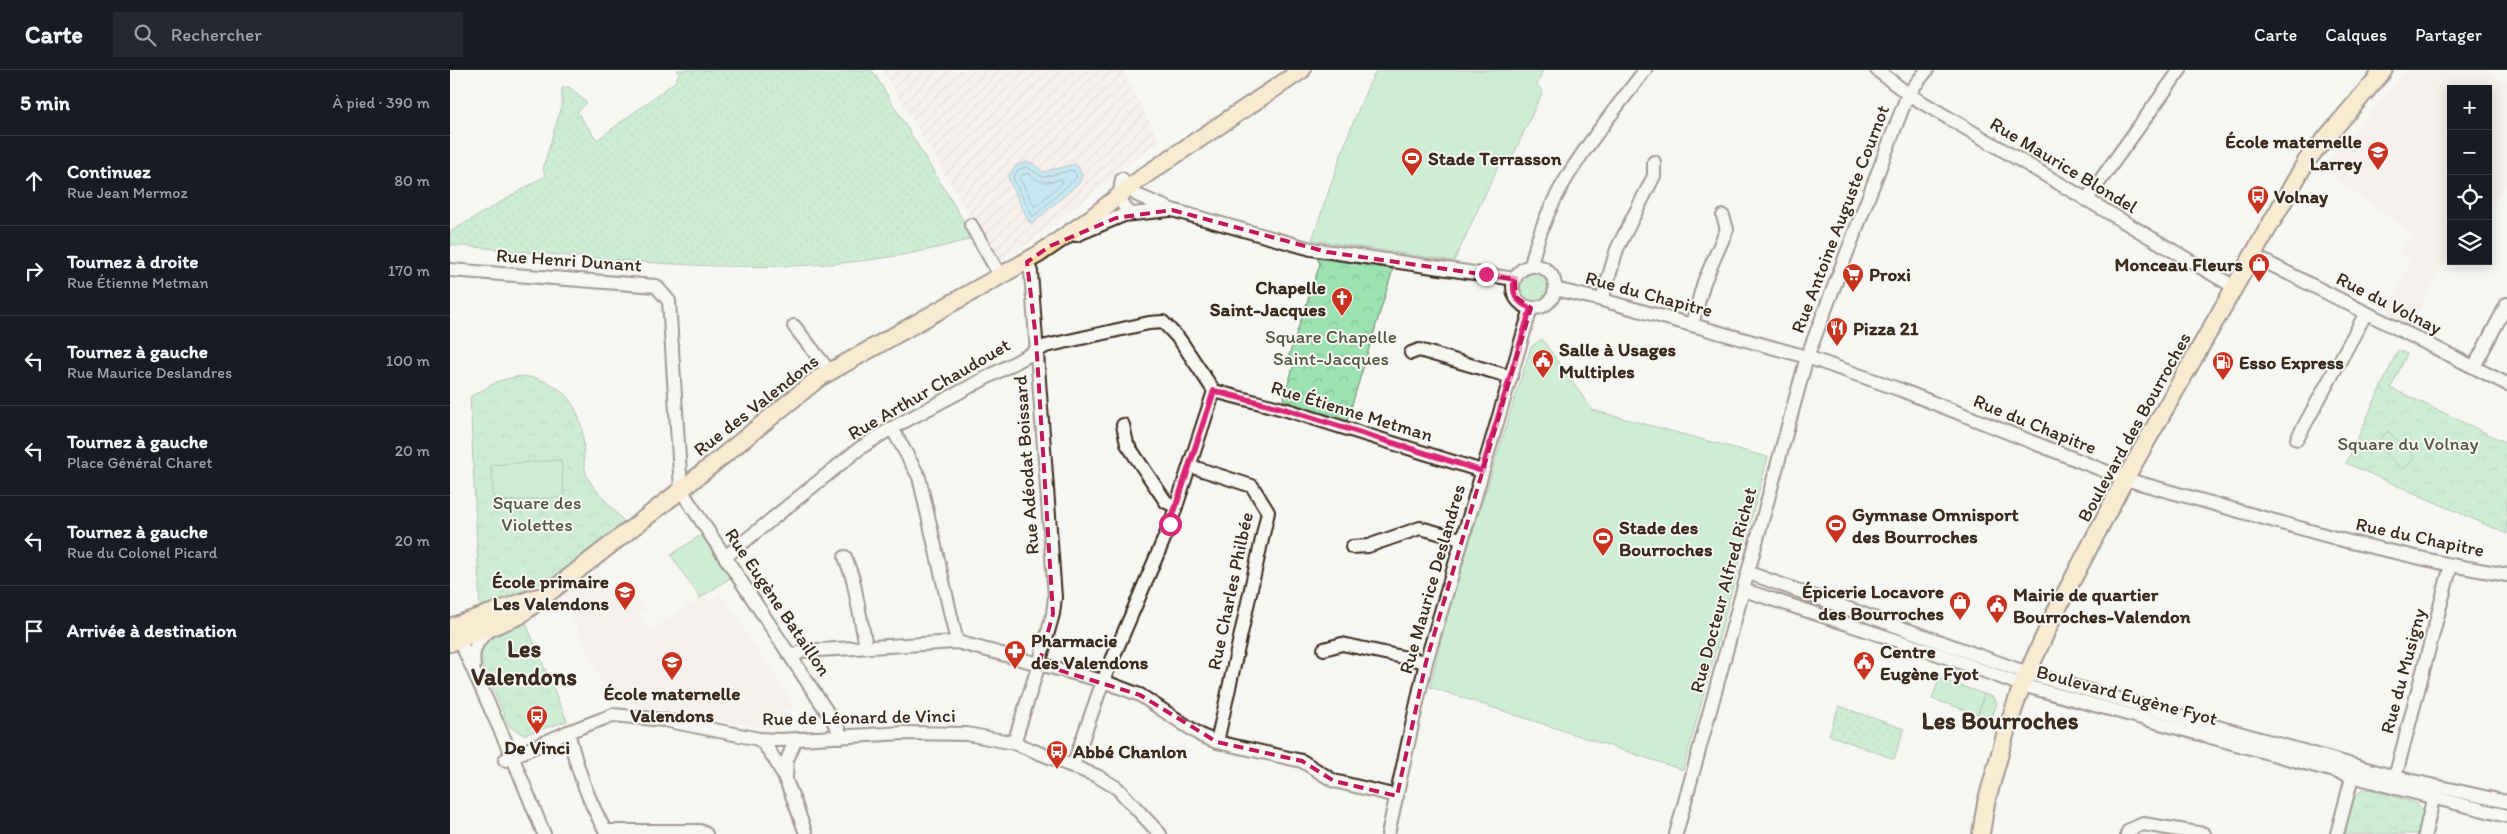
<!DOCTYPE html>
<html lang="fr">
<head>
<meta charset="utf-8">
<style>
	:root { --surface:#171b24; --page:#242831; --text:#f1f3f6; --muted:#9ea1a6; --line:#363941 }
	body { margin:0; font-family:Itim,sans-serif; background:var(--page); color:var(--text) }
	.controls { position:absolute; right:15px; top:15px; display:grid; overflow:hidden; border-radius:0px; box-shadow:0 2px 12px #0003 }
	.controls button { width:45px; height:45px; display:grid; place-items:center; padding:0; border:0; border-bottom:1px solid var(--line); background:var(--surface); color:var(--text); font:25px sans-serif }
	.stop { position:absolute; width:15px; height:15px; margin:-11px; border:4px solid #db2777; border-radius:50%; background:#fff }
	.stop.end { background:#db2777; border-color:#fff; box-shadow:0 1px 5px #0008 }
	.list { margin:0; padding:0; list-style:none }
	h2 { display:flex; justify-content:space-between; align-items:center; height:65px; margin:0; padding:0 20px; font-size:21px }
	h2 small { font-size:16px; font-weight:400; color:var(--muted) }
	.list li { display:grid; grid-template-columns:32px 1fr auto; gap:15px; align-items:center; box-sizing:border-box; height:90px; padding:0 20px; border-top:1px solid var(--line) }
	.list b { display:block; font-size:19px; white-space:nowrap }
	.list p { margin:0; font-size:16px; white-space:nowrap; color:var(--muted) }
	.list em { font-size:16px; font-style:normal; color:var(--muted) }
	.icon { flex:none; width:28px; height:28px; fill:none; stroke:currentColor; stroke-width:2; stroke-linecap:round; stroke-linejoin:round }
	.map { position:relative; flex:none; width:2057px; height:764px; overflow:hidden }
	header { display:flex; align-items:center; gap:30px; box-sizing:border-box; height:70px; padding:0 25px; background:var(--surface); border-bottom:1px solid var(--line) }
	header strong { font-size:24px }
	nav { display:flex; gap:28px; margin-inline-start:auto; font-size:18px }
	.search { width:350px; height:45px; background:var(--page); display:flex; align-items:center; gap:12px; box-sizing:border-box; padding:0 18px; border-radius:0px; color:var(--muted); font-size:19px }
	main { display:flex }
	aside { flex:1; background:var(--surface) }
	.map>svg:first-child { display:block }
	.built { fill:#f7e8e5 }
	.industrial { fill:url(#industrial-furrows) }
	.grass { fill:url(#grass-dots); stroke:#6b8667 }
	.park { fill:url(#park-crowns); stroke:#6b8667 }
	.pitch { fill:#9be2b0; stroke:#6b8667 }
	.water { fill:#8fd6f1; stroke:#6d919d }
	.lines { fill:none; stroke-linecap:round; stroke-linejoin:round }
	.shore { stroke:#5d6f72; stroke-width:1 }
	.minor-casing { stroke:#3b2a1e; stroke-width:16 }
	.major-casing { stroke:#3b2a1e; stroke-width:20 }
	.minor { stroke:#f6f6f2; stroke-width:12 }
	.major { stroke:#fddcac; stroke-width:16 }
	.route { stroke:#db2777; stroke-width:6 }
	.marked { fill:none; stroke:#c2185b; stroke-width:4; stroke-dasharray:10 6; stroke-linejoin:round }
	.labels { text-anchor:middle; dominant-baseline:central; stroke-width:4; stroke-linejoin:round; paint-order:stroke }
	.poi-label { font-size:19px; font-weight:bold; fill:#3b2a1e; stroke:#f6f6f2; text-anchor:start }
	.street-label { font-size:19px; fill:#3b2a1e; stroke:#f6f6f2 }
	.park-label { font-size:19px; fill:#535842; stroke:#f6f6f2 }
	.district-label { font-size:24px; font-weight:bold; fill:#3b2a1e; stroke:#f6f6f2 }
</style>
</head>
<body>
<header>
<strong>Carte</strong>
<div class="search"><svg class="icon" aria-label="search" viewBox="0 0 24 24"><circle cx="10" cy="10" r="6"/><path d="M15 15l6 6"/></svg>Rechercher</div>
<nav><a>Carte</a><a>Calques</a><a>Partager</a></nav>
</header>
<main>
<aside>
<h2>5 min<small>À pied · 390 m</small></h2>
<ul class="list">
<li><svg class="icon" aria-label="ahead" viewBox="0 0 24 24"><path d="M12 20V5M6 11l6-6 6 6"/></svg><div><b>Continuez</b><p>Rue Jean Mermoz</p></div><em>80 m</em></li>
<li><svg class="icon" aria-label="right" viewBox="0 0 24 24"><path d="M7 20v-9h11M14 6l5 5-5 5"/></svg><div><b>Tournez à droite</b><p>Rue Étienne Metman</p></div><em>170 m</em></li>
<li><svg class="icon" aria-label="left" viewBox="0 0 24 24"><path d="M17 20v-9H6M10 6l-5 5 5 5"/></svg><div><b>Tournez à gauche</b><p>Rue Maurice Deslandres</p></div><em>100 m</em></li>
<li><svg class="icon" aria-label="left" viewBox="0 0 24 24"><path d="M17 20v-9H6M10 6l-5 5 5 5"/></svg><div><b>Tournez à gauche</b><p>Place Général Charet</p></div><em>20 m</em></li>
<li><svg class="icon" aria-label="left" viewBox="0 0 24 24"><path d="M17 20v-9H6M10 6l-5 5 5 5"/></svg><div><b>Tournez à gauche</b><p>Rue du Colonel Picard</p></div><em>20 m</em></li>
<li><svg class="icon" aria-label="arrive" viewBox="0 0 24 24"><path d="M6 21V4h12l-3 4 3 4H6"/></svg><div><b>Arrivée à destination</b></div></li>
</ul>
</aside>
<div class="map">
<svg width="2057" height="764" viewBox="0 0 2057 764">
	<defs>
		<pattern id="industrial-furrows" width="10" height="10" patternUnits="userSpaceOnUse" patternTransform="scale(1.25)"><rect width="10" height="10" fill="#f7e8e5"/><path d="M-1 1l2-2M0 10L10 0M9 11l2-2" fill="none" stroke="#d5c7c4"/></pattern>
		<pattern id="grass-dots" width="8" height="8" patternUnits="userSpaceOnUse" patternTransform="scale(1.25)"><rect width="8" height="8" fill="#9be2b0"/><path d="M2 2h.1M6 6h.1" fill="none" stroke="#86c297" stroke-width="1.8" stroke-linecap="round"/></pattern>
		<pattern id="park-crowns" width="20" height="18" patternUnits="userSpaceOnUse" patternTransform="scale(1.25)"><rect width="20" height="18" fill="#9be2b0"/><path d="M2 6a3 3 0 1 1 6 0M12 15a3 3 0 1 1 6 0" fill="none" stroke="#86c297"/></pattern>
	</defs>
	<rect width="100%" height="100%" fill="#f6f6f2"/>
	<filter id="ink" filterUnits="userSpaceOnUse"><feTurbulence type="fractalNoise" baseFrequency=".02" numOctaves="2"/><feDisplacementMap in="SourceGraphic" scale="10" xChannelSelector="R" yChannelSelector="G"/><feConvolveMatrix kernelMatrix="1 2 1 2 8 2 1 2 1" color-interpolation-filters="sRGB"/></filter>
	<g filter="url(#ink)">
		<g class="built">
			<polygon points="1957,0 2041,0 2049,10 2057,10 2057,114 2038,138 2038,19 2001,19 2001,186 1986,205 1962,256 1936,244 1961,190 1948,182 1964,165 1871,99"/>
			<polygon points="145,502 168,534 185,524 195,538 188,543 200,561 254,525 258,531 270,523 345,636 332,644 327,660 159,630 113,526"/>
		</g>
		<polygon class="industrial" points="433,0 672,0 709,70 582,171 547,192"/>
		<g class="grass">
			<path d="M227 0H422L524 168C355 219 173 189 0 175V162L95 106 93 98 112 35V18L119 17 137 33 127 42 147 70 225 12 229 4Z"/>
			<circle cx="1084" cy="217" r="15"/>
			<polygon points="1534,624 1543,627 1547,633 1542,648 1528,644"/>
			<polygon points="1389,636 1454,659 1444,689 1379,665"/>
		</g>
		<g class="park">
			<polygon points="867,188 943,199 897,351 833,330 845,291 838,288 870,194"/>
			<polygon points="1948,280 1957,284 1941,318 2057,373 2057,464 1896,393"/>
			<path d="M70 306C106 308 129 330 133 366 134 378 133 392 136 404 138 413 167 443 174 452L105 507 30 539 20 327 48 311Z"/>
			<polygon points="75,551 117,651 74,665 59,656 29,588 34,573"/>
			<path d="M1921 719 1968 734 1974 743 1970 764H1893C1897 748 1899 718 1921 719Z"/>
		</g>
		<g class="pitch">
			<path d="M926 0H1093L1087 15 1093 21 1059 94 1051 90 1004 191 862 170C882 113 899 55 926 0Z"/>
			<polygon points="1092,269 1142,340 1318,387 1233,700 980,617 997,545 1081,277"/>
			<polygon points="1938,361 1965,387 1953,400 1925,374"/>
			<polygon points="111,390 114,427 44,432 41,395"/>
			<polygon points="251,465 280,508 250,528 221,485"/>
			<polygon points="1489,608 1534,624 1528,644 1482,629"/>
		</g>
		<path class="water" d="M577 92 583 93 593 102 625 94C631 99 633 105 630 112L583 153 579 152 577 148 558 108 565 96Z"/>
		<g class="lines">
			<g class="shore">
				<polygon points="577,97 593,107 623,100 627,107 583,147 563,108 568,100"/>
				<path d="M573 104H579C590 113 596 114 611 109L613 112 585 137 570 109Z"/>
			</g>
			<g class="minor-casing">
				<g id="minor">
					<polyline points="1427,0 1458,24 1786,218"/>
					<path d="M672 109C669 124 669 133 681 144"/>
					<polyline points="679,118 687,125 722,140 861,179 1065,209"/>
					<polyline points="1636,130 1730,0"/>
					<polyline points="521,155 551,207"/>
					<polyline points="626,165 674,145 719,140"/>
					<polyline points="1804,186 2057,314"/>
					<path d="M1081 196C1096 120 1149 61 1195 0"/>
					<circle cx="1084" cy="217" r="21"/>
					<polyline points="0,200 206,216 219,231 231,420 389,660 390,667"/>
					<polyline points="1105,219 1152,230 1357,287 1451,320 1675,409 1896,471 2001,495 2057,505"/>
					<polyline points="1152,230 1167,179 1204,106 1204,92"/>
					<polyline points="1242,254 1254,212 1277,159 1273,146"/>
					<polyline points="344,256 380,302"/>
					<polyline points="961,283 969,280 1061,307"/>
					<polyline points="2024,297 2057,234"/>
					<polyline points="764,321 720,455 653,611 690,625 752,666 767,672 852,691 884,711 947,726"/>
					<polyline points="673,355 677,374 716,432 726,436"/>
					<polyline points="442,358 469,407 507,572"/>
					<polyline points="1847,369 1916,243"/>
					<polyline points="740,396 802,416 818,442 767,672"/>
					<polyline points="902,477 918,476 970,458 1011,469"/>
					<polyline points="275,487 410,378 442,358 596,276 699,253 713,252 730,270 764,321 837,340 1032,401"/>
					<polyline points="395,487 403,509 416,576"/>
					<polyline points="1299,503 1577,603 1945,707 2057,732"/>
					<polyline points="1294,520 1488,584 1572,615 1942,717 2057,746"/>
					<polyline points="6,562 62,686 94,764"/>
					<polyline points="874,579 892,574 976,592"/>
					<polyline points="342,587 352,581 507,572 589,594 603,544 605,527 581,202 577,192"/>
					<path d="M24 596C21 580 29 567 42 559"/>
					<path d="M118 662C128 701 137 728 157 764"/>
					<path d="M309 669C334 695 344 731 356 764"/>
					<polyline points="564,673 589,594 653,611 623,696"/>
					<polyline points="55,690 118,662 163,645 214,650 309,669 331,670 454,663 517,664 564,673 647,706 667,718 710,764"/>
					<polyline points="336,708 337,690 345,671"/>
					<polyline points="1943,715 2001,495"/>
					<polyline points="156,761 250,761 256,764"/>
					<polyline points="938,764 976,592 1081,238"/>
					<polyline points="1226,764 1357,287 1458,24 1477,0"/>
					<polyline points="1677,764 1679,760 1693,754 1754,764"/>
					<polyline points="1887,764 1904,700"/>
					<polyline points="1975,764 1985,721"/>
				</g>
			</g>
			<g class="major-casing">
				<g id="major">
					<polyline points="0,557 87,527"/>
					<polyline points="0,573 69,546 231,420 369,308 589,184 637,151 694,106 852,0"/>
					<polyline points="1531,764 1536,733 1556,662 1572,615 1604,545 1675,409 1857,90 1934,0"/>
				</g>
			</g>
			<use href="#minor" class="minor"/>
			<use href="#major" class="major"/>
		</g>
	</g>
	<g class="lines" filter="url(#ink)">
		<path class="route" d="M720 454 764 321 838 340 1032 401 1081 238C1067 233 1061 223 1065 209L1036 204"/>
	</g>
	<path d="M0 0H2057V764H0ZM722 140 877 182 1065 209 1066 227 1081 238 976 592 947 726 884 711 852 691 767 672 690 625 589 594 603 544 586 269 577 192 600 176 666 148Z" fill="#f6f6f2" fill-opacity=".55" fill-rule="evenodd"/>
	<path class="marked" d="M722 140 877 182 1065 209 1066 227 1081 238 976 592 947 726 884 711 852 691 767 672 690 625 589 594 603 544 586 269 577 192 600 176 666 148Z"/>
	<defs>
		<g id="school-pin" transform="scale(1.125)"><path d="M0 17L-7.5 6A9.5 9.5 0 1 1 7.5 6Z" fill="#c8321e" stroke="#f6f6f2"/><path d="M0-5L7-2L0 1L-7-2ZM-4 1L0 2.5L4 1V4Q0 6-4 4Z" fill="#fff"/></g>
		<g id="stadium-pin" transform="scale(1.125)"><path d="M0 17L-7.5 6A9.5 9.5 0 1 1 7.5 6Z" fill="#c8321e" stroke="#f6f6f2"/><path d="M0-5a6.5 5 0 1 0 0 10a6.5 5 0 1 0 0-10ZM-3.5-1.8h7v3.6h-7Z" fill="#fff"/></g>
		<g id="bus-pin" transform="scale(1.125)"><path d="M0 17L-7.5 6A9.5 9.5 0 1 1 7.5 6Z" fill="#c8321e" stroke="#f6f6f2"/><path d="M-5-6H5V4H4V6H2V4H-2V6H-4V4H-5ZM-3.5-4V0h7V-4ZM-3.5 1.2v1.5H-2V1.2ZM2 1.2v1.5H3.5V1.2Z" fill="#fff"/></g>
		<g id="shop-pin" transform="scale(1.125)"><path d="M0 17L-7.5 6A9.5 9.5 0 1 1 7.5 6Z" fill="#c8321e" stroke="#f6f6f2"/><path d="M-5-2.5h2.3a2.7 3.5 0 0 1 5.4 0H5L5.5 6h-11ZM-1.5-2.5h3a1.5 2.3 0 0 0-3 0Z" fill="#fff"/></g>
		<g id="supermarket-pin" transform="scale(1.125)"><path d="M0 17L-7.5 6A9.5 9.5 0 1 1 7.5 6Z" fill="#c8321e" stroke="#f6f6f2"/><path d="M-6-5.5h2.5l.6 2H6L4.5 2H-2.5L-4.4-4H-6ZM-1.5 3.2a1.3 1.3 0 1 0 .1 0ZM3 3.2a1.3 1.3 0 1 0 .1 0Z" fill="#fff"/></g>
		<g id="church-pin" transform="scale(1.125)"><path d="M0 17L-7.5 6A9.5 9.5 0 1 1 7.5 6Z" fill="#c8321e" stroke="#f6f6f2"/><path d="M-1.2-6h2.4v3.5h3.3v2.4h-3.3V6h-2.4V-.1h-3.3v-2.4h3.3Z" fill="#fff"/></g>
		<g id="restaurant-pin" transform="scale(1.125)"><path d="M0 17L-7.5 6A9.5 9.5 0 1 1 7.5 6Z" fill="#c8321e" stroke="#f6f6f2"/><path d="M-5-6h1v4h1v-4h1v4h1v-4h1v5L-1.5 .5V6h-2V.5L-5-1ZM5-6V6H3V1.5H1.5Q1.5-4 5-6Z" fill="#fff"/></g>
		<g id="civic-pin" transform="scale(1.125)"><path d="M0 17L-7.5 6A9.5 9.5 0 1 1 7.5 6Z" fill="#c8321e" stroke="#f6f6f2"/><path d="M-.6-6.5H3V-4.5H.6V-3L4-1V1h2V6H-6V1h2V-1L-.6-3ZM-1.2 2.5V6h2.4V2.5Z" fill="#fff"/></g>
		<g id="fuel-pin" transform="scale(1.125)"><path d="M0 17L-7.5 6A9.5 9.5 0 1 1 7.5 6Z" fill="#c8321e" stroke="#f6f6f2"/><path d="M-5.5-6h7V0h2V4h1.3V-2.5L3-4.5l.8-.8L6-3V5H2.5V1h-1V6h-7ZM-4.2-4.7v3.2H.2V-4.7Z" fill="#fff"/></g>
		<g id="pharmacy-pin" transform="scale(1.125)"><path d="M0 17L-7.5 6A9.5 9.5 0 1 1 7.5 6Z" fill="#c8321e" stroke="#f6f6f2"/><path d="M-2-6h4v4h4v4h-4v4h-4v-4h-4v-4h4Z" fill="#fff"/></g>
	</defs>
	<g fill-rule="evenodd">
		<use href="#school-pin" x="1928" y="82"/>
		<use href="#stadium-pin" x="962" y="88"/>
		<use href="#bus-pin" x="1808" y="126"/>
		<use href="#shop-pin" x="1809" y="194"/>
		<use href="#supermarket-pin" x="1403" y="204"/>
		<use href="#church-pin" x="892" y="228"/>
		<use href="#restaurant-pin" x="1387" y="258"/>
		<use href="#civic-pin" x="1093" y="290"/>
		<use href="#fuel-pin" x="1773" y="292"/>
		<use href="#stadium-pin" x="1386" y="455"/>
		<use href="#stadium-pin" x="1153" y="468"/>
		<use href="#school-pin" x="175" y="522"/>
		<use href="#shop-pin" x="1510" y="532"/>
		<use href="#civic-pin" x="1547" y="535"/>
		<use href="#pharmacy-pin" x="565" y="581"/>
		<use href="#school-pin" x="222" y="592"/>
		<use href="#civic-pin" x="1414" y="592"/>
		<use href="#bus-pin" x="87" y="646"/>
		<use href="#bus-pin" x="607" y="681"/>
	</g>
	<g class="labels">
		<g class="poi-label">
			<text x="1912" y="71" text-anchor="end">École maternelle<tspan x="1912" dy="22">Larrey</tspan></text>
			<text x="978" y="88">Stade Terrasson</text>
			<text x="1824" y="126">Volnay</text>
			<text x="1793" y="194" text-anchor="end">Monceau Fleurs</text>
			<text x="1419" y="204">Proxi</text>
			<text x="876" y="217" text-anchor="end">Chapelle<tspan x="876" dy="22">Saint-Jacques</tspan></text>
			<text x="1403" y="258">Pizza 21</text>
			<text x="1109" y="279">Salle à Usages<tspan x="1109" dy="22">Multiples</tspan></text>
			<text x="1789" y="292">Esso Express</text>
			<text x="1402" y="444">Gymnase Omnisport<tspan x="1402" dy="22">des Bourroches</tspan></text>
			<text x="1169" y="457">Stade des<tspan x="1169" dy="22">Bourroches</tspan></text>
			<text x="159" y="511" text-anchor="end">École primaire<tspan x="159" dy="22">Les Valendons</tspan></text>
			<text x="1494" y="521" text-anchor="end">Épicerie Locavore<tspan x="1494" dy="22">des Bourroches</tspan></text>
			<text x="1563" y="524">Mairie de quartier<tspan x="1563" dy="22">Bourroches-Valendon</tspan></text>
			<text x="581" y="570">Pharmacie<tspan x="581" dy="22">des Valendons</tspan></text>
			<text x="1430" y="581">Centre<tspan x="1430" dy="22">Eugène Fyot</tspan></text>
			<text x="222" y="623" text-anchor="middle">École maternelle<tspan x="222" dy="22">Valendons</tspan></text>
			<text x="87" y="677" text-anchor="middle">De Vinci</text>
			<text x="623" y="681">Abbé Chanlon</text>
		</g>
		<g class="street-label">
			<text transform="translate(1614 95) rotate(31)">Rue Maurice Blondel</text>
			<text transform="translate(1390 149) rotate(-69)">Rue Antoine Auguste Cournot</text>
			<text transform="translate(119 190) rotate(4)">Rue Henri Dunant</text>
			<text transform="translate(1199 224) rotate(15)">Rue du Chapitre</text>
			<text transform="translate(1939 233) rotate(27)">Rue du Volnay</text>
			<text transform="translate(479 319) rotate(-30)">Rue Arthur Chaudouet</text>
			<text transform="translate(306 335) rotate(-38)">Rue des Valendons</text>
			<text transform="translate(902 341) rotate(17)">Rue Étienne Metman</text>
			<text transform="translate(1585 354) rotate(22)">Rue du Chapitre</text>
			<text transform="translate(1684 357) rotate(-61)">Boulevard des Bourroches</text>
			<text transform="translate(576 395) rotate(-94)">Rue Adéodat Boissard</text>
			<text transform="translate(1970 467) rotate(12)">Rue du Chapitre</text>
			<text transform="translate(982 509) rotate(-74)">Rue Maurice Deslandres</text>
			<text transform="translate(1273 520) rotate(-75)">Rue Docteur Alfred Richet</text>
			<text transform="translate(780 521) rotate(-78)">Rue Charles Philbée</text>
			<text transform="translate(328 532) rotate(56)">Rue Eugène Bataillon</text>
			<text transform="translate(1953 601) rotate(-75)">Rue du Musigny</text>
			<text transform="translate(1677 625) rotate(15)">Boulevard Eugène Fyot</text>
			<text transform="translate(409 647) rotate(-1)">Rue de Léonard de Vinci</text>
		</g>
		<g class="park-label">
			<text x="881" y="266">Square Chapelle<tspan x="881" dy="22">Saint-Jacques</tspan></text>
			<text x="1958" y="373">Square du Volnay</text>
			<text x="87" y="432">Square des<tspan x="87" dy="22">Violettes</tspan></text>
		</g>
		<g class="district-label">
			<text x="74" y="578">Les<tspan x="74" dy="28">Valendons</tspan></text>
			<text x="1550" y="650">Les Bourroches</text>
		</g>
	</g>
</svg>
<div class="controls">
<button>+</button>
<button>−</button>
<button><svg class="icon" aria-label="locate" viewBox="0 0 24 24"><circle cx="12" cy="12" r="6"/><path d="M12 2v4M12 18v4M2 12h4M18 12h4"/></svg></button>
<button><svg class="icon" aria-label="layers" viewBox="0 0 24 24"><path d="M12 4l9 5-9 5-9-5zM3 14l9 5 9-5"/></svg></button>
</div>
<div class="stop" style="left:720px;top:454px"></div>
<div class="stop end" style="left:1036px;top:204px"></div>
</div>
</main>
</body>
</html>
